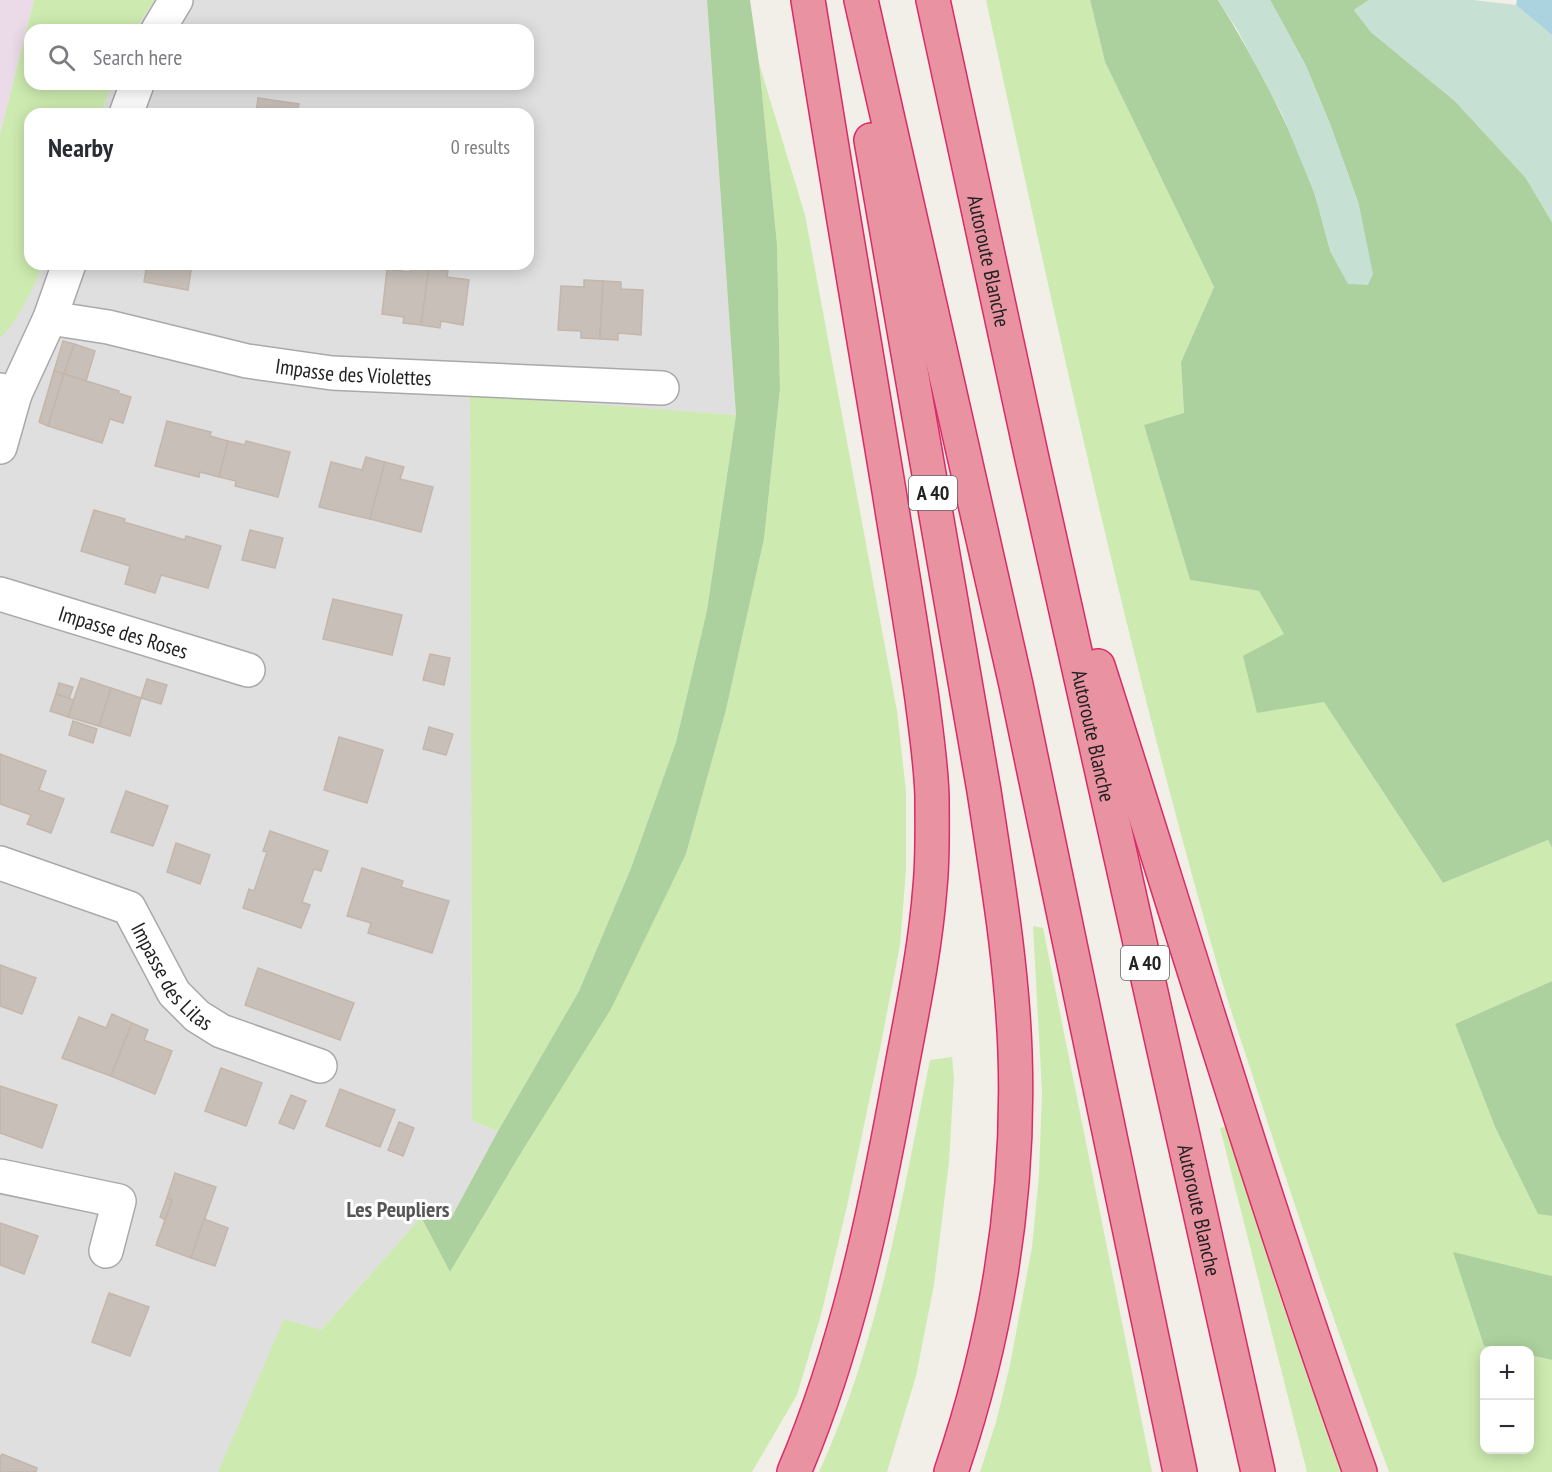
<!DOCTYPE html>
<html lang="en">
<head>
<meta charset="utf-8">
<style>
	:root { --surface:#fff; --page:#f2f2f3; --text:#2b2b33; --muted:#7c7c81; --line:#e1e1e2 }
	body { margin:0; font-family:"PT Sans Narrow",sans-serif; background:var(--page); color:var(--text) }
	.controls { position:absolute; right:18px; bottom:18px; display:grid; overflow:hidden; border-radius:12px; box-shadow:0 3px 15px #0003 }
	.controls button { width:54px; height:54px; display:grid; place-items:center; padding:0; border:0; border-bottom:2px solid var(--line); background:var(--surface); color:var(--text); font:30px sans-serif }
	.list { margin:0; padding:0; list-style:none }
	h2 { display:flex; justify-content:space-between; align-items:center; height:78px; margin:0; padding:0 24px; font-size:26px }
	h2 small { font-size:20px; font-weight:400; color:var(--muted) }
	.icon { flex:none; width:33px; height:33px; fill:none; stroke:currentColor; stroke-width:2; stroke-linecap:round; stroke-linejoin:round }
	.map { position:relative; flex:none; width:1552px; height:1472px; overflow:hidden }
	.search { position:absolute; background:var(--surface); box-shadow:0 3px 15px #0003; left:24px; top:24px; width:510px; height:66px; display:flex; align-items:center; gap:15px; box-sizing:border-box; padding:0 21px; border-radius:18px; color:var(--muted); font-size:22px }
	.panel { position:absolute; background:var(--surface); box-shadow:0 3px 15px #0003; left:24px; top:108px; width:510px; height:162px; border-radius:18px }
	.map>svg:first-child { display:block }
	.residential { fill:#e0dfdf }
	.industrial { fill:#ebdbe8 }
	.grass { fill:#cdebb0 }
	.forest { fill:#add19e }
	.wetland { fill:#c6e0d4 }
	.water { fill:#aad3df }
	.building { fill:#c7bfb8; stroke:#c4b6ab; stroke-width:1.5 }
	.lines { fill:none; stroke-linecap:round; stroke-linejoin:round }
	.street-casing { stroke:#a9a9a9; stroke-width:36 }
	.highway-casing { stroke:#dc2a67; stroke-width:36 }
	.street { stroke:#fff; stroke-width:33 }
	.highway { stroke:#e892a2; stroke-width:33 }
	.labels { text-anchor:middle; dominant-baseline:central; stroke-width:6; stroke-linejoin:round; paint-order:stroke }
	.shield { fill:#fff; stroke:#646464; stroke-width:1.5 }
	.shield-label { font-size:20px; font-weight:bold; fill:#222 }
	.street-label { font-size:21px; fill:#222; stroke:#fff }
	.neighbourhood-label { font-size:22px; font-weight:bold; fill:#555; stroke:#fff }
</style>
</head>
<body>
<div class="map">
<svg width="1552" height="1472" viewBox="0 0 1552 1472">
	<rect width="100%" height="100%" fill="#f2efe9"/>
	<polygon class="residential" points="155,0 707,0 736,415 470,396 472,1121 498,1131 450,1220 421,1217 321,1330 218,1472 0,1472 0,337 3,336 36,281 43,264 528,264 528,114 101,114 112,84 528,84 528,30 134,30"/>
	<polygon class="industrial" points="0,0 34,0 0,134"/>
	<g class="grass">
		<path d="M34 0H155L134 30H30V84H112L101 114H30V264H43C32 292 22 312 3 336L0 337V134Z"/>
		<path d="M986 0H1090L1105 62 1214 287 1181 362 1184 414 1144 425 1190 580 1259 591 1324 702 1443 883 1548 840 1552 848V981L1455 1024 1495 1127 1538 1213 1552 1216V1276L1454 1253 1484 1346 1505 1350H1484V1450H1530V1355L1552 1360V1472H1389C1341 1342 1296 1212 1254 1080 1243 1046 1231 1012 1221 978 1128 656 1057 328 986 0Z"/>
		<polygon points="759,63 805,215 897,711 906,791 906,870 900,945 880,1049 847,1206 821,1315 797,1395 752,1472 218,1472 284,1319 321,1330 421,1217 450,1272 524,1148 686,854 726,710 764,539 780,389 777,244"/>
		<polygon points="470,395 736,415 707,610 676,742 631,868 579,991 498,1131 472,1121"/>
		<polygon points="1033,926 1043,928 1152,1472 980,1472 996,1422 1010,1365 1032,1247 1039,1175 1042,1092"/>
		<path d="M952 1057 954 1078 949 1162 934 1285 916 1376 887 1472H819C879 1342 902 1198 930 1060Z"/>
		<polygon points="1228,1126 1278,1291 1341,1472 1307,1472 1220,1128"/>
	</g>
	<g class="forest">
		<polygon points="707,0 750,0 759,63 777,244 780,389 764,539 726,710 686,854 611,1009 524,1148 450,1272 421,1217 450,1220 498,1131 579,991 631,868 676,742 707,610 736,415"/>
		<path d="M1090 0H1218C1256 61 1291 127 1315 195 1321 214 1325 234 1331 253L1359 205 1330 124 1306 66 1270 0H1369L1354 10 1371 32 1455 101 1526 178 1552 222V848L1548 840 1443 883 1324 702 1257 713 1243 656 1284 634 1259 591 1190 580 1144 425 1184 413 1181 362 1214 287 1105 62Z"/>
		<polygon points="1552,981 1552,1216 1538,1214 1495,1127 1455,1024"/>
		<polygon points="1453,1252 1552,1276 1552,1360 1530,1355 1530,1350 1505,1350 1484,1346"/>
	</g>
	<g class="wetland">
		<polygon points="1218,0 1270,0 1306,66 1330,124 1359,205 1373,274 1368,285 1348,284 1331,253 1315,195 1282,114 1238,31"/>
		<polygon points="1369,0 1473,0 1516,5 1552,35 1552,222 1526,178 1455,101 1371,32 1354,10"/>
	</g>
	<polygon class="water" points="1517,0 1552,0 1552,35 1516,5"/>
	<g class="building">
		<polygon points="258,98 299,104 297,114 256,114"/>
		<polygon points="147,264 192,264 188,290 144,282"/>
		<polygon points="411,266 429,268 421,325 403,323 404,317 382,314 387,269 410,272"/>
		<polygon points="429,268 448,271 447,277 469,280 463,325 441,321 440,328 421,325"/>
		<polygon points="584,280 603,281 600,339 581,338 581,331 558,330 561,286 584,287"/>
		<polygon points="603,281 621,282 621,289 643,290 641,335 618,333 618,340 600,339"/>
		<polygon points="63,341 74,344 64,374 54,371"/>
		<polygon points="74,344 95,351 86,381 64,374"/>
		<polygon points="54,371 64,374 48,426 39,422"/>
		<polygon points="64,374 119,391 118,393 131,397 123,423 110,419 102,443 48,426"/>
		<polygon points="167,421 211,432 210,436 228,441 219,477 200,472 199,477 155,466"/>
		<polygon points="228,441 245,445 246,441 290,452 278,497 235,486 236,481 219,477"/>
		<polygon points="366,457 385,462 370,519 319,507 331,462 362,470"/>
		<polygon points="385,462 404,467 400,479 433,487 421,532 370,519"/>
		<polygon points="94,510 125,519 124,522 185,540 186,536 221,546 208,588 161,575 155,593 125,584 130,566 81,551"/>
		<polygon points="250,530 283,538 275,568 242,560"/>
		<polygon points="333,599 402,615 392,655 323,639"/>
		<polygon points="430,654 450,658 444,685 423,680"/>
		<polygon points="81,678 111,688 99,726 68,717"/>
		<polygon points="147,679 167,685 161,704 141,698"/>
		<polygon points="59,683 73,687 69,699 56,694"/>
		<polygon points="111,688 141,698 130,736 99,726"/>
		<polygon points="56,694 74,700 68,717 50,711"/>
		<polygon points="73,721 97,729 93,743 69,735"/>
		<polygon points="429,727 453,734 446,755 423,749"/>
		<polygon points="339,737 383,750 367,803 324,790"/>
		<polygon points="0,754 46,771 39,790 64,799 51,833 27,824 31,815 0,804"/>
		<polygon points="126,791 168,806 153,846 111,832"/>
		<polygon points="270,831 328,851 321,871 314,869 302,902 310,905 301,928 243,908 249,889 254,891 267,852 263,851"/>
		<polygon points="176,843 210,855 200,884 167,872"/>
		<polygon points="362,868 403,881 401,887 449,901 432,953 368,933 371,923 347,916"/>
		<polygon points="0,965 36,978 22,1014 0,1006"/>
		<polygon points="258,968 354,1003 340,1040 245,1005"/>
		<polygon points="112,1014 132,1023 111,1076 62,1058 79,1017 106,1028"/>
		<polygon points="132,1023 148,1030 144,1040 172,1051 155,1094 111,1076"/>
		<polygon points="221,1068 262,1083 246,1126 205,1111"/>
		<polygon points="0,1086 57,1105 42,1148 0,1133"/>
		<polygon points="340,1089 395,1110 380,1147 326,1126"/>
		<polygon points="291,1095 306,1101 294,1129 279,1123"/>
		<polygon points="399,1122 414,1128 403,1156 388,1150"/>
		<polygon points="175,1173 216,1187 191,1258 156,1245 172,1200 167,1198"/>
		<polygon points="167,1198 172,1200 165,1220 160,1217"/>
		<polygon points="204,1219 228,1228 215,1266 191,1258"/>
		<polygon points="0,1223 38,1236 24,1274 0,1265"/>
		<polygon points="109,1293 149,1307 130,1356 92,1342"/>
		<polygon points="2,1454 37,1468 36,1472 0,1472 0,1457"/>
	</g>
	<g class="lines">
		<g class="street-casing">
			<g id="street">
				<polyline points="158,30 176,0"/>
				<polyline points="126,114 137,84"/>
				<path id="s1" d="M50 318 108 327 247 361 332 373 662 388"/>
				<polyline points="0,390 15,394 0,447"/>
				<polyline points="15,394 50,318 69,264"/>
				<path id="s2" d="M0 594 248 670"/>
				<path id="s3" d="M0 863 129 908 174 993 197 1016 221 1031 320 1066"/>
				<polyline points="0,1176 119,1201 106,1251"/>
			</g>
		</g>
		<g class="highway-casing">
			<g id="highway">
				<polyline points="861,0 1016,685 1180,1472"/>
				<path id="s4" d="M933 0 1031 454 1258 1472"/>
				<path d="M871 140 984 791C997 877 1012 964 1015 1052 1020 1195 997 1337 951 1472"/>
				<path d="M1098 666C1184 935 1265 1206 1360 1472"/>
				<path d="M794 1472C846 1350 874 1218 898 1087 910 1021 925 954 930 887 933 857 932 826 932 796 931 764 926 731 922 699 912 629 900 560 889 491 862 327 834 164 808 0"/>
			</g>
		</g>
		<use href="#street" class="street"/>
		<use href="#highway" class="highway"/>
	</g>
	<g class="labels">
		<g class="shield">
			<rect x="909" y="476" width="48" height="34" rx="4.5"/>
			<rect x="1121" y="946" width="48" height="34" rx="4.5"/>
		</g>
		<g class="shield-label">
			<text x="933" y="493">A 40</text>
			<text x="1145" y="963">A 40</text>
		</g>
		<g class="street-label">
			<text stroke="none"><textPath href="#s4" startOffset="267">Autoroute Blanche</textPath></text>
			<text stroke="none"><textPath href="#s1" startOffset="309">Impasse des Violettes</textPath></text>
			<text stroke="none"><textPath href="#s2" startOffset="129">Impasse des Roses</textPath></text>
			<text stroke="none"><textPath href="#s4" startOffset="753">Autoroute Blanche</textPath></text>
			<text stroke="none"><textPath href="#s3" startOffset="218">Impasse des Lilas</textPath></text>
			<text stroke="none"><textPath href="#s4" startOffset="1239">Autoroute Blanche</textPath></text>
		</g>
		<g class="neighbourhood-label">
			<text x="398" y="1209">Les Peupliers</text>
		</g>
	</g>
</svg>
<div class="controls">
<button>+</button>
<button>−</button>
</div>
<div class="search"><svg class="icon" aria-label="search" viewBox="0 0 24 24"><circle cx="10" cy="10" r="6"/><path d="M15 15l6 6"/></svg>Search here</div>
<section class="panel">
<h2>Nearby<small>0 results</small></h2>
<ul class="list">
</ul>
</section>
</div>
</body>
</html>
